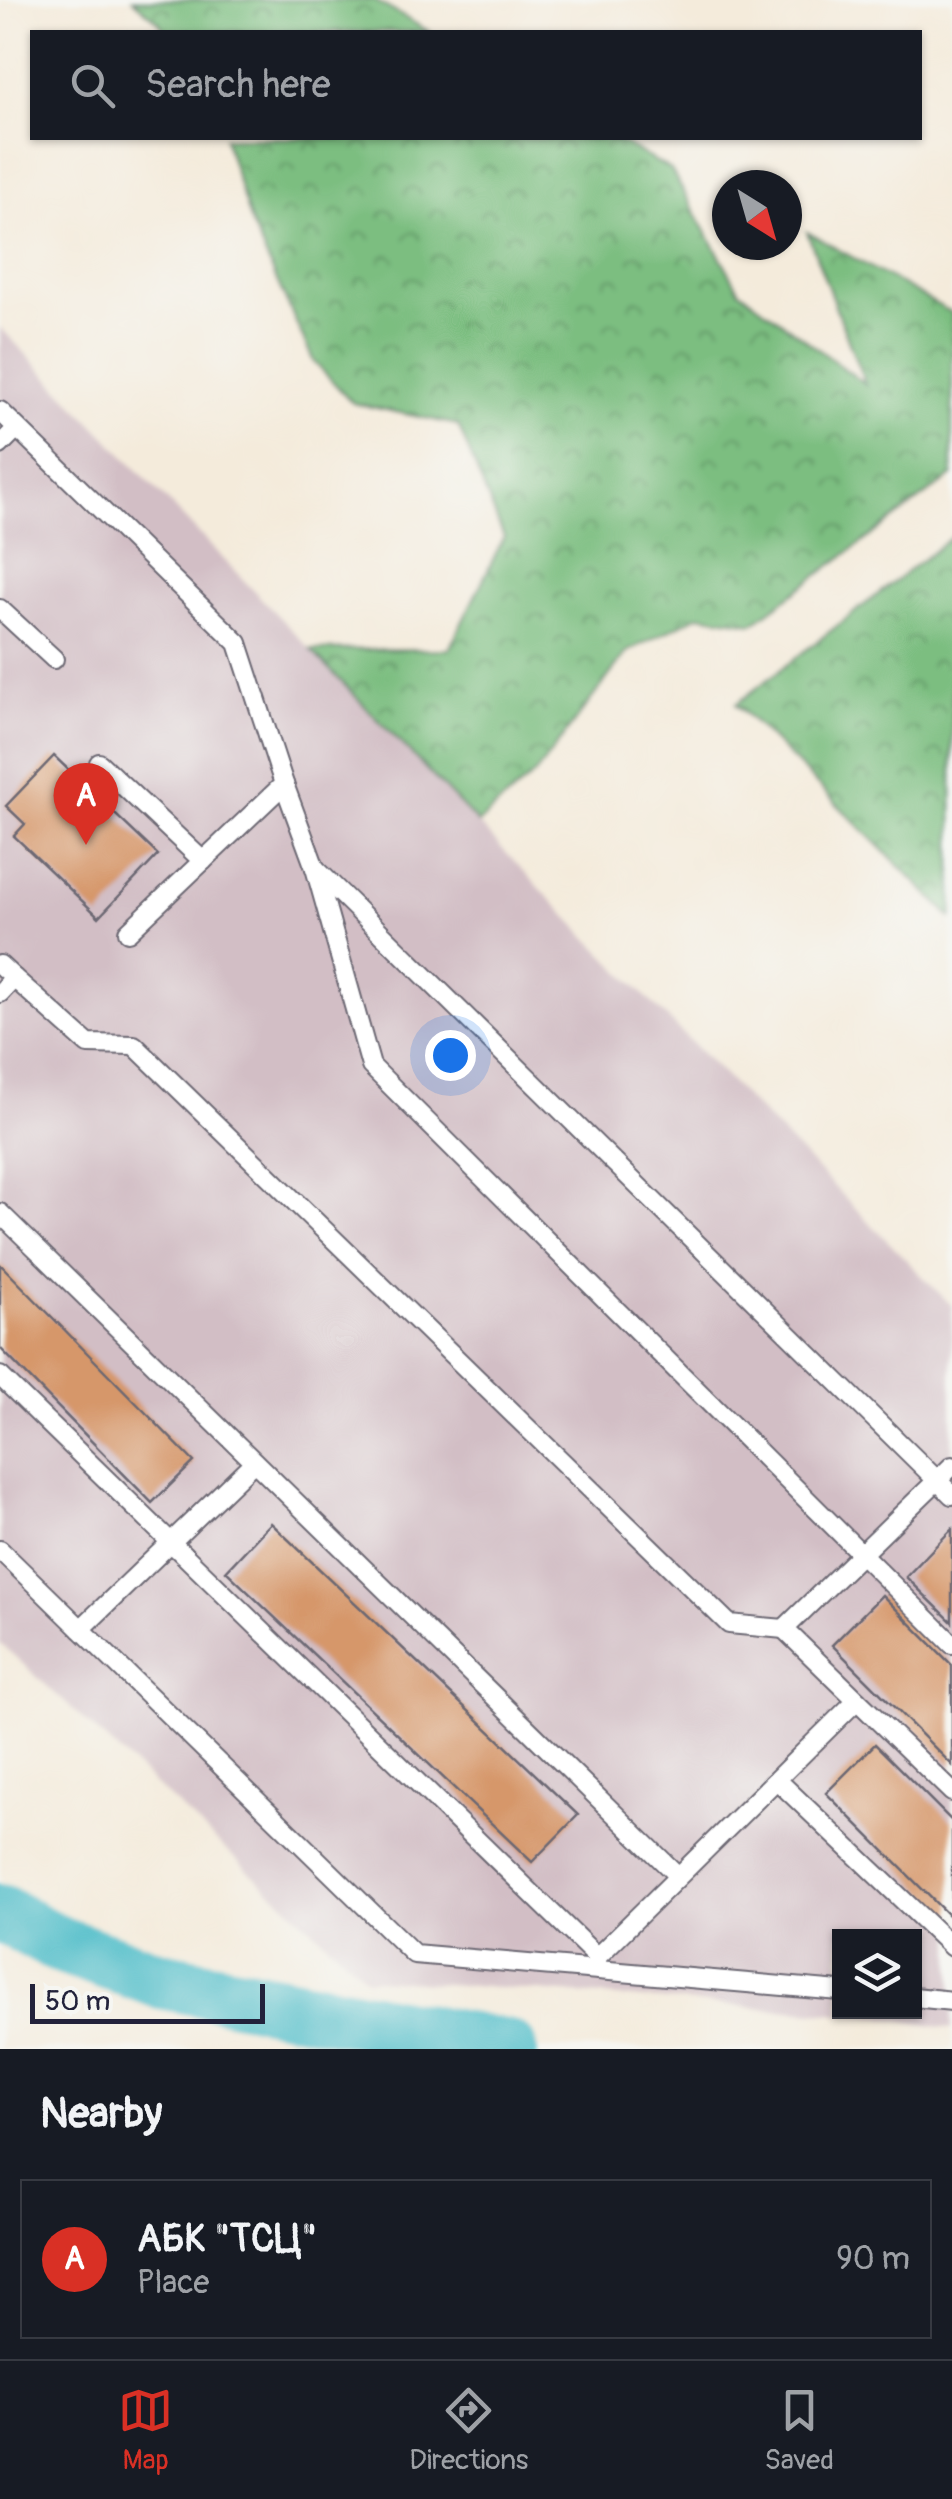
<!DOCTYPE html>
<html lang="en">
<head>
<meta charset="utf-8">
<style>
	:root { --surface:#171b24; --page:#242831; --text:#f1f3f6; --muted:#9ea1a6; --line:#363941; --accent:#d93025 }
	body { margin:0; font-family:Pangolin,sans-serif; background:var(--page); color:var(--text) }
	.controls { position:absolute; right:30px; bottom:30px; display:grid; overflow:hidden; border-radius:0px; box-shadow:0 2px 8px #0004 }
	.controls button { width:90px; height:90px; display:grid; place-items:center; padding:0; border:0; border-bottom:2px solid var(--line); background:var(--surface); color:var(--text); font:50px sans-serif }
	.compass { position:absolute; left:712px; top:170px; width:90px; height:90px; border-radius:50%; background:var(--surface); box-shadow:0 2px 8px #0004; rotate:143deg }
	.scale { position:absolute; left:30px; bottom:25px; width:235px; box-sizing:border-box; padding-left:10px; border:5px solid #22223b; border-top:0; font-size:28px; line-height:35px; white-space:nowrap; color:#22223b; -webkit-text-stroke:8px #f6f6f2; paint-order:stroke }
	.you { position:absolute; left:450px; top:1055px; width:35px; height:35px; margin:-25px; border:8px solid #fff; border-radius:50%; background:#1a73e8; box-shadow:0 0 0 15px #1a73e833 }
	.badge { display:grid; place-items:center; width:65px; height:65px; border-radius:50%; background:var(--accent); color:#fff; font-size:32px; font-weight:700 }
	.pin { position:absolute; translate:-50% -82px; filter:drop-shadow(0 2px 5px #0008) }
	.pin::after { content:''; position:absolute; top:52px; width:35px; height:30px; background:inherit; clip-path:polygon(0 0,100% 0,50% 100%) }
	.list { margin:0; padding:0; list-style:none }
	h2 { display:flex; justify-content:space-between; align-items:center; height:130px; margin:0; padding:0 40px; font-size:42px }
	h2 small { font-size:32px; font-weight:400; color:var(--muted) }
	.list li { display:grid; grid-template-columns:65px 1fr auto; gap:30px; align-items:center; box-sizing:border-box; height:160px; margin:0 20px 20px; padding:0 20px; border:2px solid var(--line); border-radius:0px }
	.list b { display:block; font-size:38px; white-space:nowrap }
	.list p { margin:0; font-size:32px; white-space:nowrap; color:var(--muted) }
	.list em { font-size:32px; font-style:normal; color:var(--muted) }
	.icon { flex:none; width:55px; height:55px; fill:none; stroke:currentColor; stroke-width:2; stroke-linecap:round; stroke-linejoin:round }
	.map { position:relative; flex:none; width:952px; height:2049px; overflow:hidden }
	.search { position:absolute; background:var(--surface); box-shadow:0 2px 8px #0004; left:30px; right:30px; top:30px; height:110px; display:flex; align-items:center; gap:25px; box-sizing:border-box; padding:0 35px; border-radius:0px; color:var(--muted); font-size:38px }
	.sheet { height:310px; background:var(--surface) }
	nav { display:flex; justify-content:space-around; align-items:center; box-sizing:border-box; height:140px; border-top:2px solid var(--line); background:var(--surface); font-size:28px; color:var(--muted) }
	nav a { display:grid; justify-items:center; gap:5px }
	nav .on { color:var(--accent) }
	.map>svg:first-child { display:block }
	.industrial { fill:#d2bec5; fill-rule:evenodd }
	.forest { fill:url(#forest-crowns); stroke:#4f705e; stroke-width:2.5 }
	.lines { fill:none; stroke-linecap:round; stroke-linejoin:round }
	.river { stroke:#50bdc9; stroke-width:58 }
	.building { fill:#d6976a }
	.lane-casing { stroke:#6c6873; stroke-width:22 }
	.lane { stroke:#fff; stroke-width:18 }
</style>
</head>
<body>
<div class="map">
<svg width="952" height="2049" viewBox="0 0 952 2049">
	<defs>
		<pattern id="forest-crowns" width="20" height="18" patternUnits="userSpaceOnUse" patternTransform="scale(2.5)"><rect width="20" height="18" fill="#7cbe80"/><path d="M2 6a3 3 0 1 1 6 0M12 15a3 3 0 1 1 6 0" fill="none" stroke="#659a6a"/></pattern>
	</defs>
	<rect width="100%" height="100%" fill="#f6f6f2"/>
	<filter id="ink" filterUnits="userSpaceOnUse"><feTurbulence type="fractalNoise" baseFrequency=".01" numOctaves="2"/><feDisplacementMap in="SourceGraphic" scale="20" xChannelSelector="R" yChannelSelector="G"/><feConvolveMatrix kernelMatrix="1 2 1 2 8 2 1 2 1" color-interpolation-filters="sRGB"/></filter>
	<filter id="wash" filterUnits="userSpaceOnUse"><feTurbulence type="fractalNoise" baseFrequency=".0048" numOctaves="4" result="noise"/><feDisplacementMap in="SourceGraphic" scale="40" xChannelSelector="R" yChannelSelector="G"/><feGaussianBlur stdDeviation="2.25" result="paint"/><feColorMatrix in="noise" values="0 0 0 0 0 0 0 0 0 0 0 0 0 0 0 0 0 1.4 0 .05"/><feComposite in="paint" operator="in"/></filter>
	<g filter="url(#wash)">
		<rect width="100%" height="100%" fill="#f4ebdb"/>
		<path class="industrial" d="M0 327 590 940 952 1306V2029L881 2017 366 1978 0 1643ZM840 1936H914V2012H840Z"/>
		<g class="forest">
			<polygon points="133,0 374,0 430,32 166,32 158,21"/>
			<polygon points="224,138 613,138 671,170 740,291 865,384 807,232 952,313 952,476 753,623 699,615 627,652 536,773 478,823 311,650 449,649 504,537 458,425 353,403 314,362 252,226"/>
			<polygon points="952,537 952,918 736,704"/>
		</g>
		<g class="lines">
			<polyline class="river" points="0,1913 58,1944 160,1980 509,2049"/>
		</g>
		<g id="blocks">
			<g class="building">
				<polygon points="54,756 158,855 99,917 14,836 25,824 6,806"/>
				<polygon points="0,1264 194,1462 152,1503 0,1348"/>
				<polygon points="271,1523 578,1815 532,1862 226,1571"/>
				<polygon points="952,1529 952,1622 906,1577"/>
				<polygon points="882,1595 952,1665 952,1765 832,1645"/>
				<polygon points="875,1744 952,1821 952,1919 826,1793"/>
			</g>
		</g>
	</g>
	<g filter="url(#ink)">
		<use href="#blocks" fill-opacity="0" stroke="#6c6873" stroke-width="2.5"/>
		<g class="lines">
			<g class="lane-casing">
				<g id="lane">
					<polyline points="0,411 238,643 284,784 128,932"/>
					<polyline points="0,445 17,428"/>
					<polyline points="0,609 54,659"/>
					<polyline points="99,763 203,861"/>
					<polyline points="284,784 315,868 952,1495"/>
					<polyline points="315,868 371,1066 952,1644"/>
					<polyline points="0,965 14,978 0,993"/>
					<polyline points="14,978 88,1044 134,1045 729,1624 784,1629"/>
					<polyline points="0,1213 678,1876"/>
					<polyline points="0,1376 597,1957"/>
					<polyline points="0,1550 414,1954 840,1991"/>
					<polyline points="81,1629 254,1462"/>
					<polyline points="857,1700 952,1792"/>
					<polyline points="777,1780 952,1947"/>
					<polyline points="597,1965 597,1957 857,1700 784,1629 952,1466"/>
					<polyline points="914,1997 952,2001"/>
				</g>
			</g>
			<use href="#lane" class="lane"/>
		</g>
	</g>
</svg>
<div class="controls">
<button><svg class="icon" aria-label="layers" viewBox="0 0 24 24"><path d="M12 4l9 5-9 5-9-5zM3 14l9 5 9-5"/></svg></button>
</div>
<svg class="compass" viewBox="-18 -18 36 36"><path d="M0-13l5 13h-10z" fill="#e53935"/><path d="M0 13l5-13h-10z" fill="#9ea1a6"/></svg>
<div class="scale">50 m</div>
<div class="you"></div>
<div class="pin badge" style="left:86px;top:845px">A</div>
<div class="search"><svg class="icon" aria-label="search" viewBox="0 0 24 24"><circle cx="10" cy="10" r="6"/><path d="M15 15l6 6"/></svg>Search here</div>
</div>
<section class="sheet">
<h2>Nearby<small></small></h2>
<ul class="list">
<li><span class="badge">A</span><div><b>АБК &quot;ТСЦ&quot;</b><p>Place</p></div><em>90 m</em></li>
</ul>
</section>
<nav>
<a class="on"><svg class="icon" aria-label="map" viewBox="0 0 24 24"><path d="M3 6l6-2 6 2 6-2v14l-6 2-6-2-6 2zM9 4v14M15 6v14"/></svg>Map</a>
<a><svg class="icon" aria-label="directions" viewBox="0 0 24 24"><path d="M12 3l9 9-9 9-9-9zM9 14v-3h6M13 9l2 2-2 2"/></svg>Directions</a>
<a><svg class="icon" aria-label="saved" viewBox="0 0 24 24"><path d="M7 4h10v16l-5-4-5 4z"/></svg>Saved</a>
</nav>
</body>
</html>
